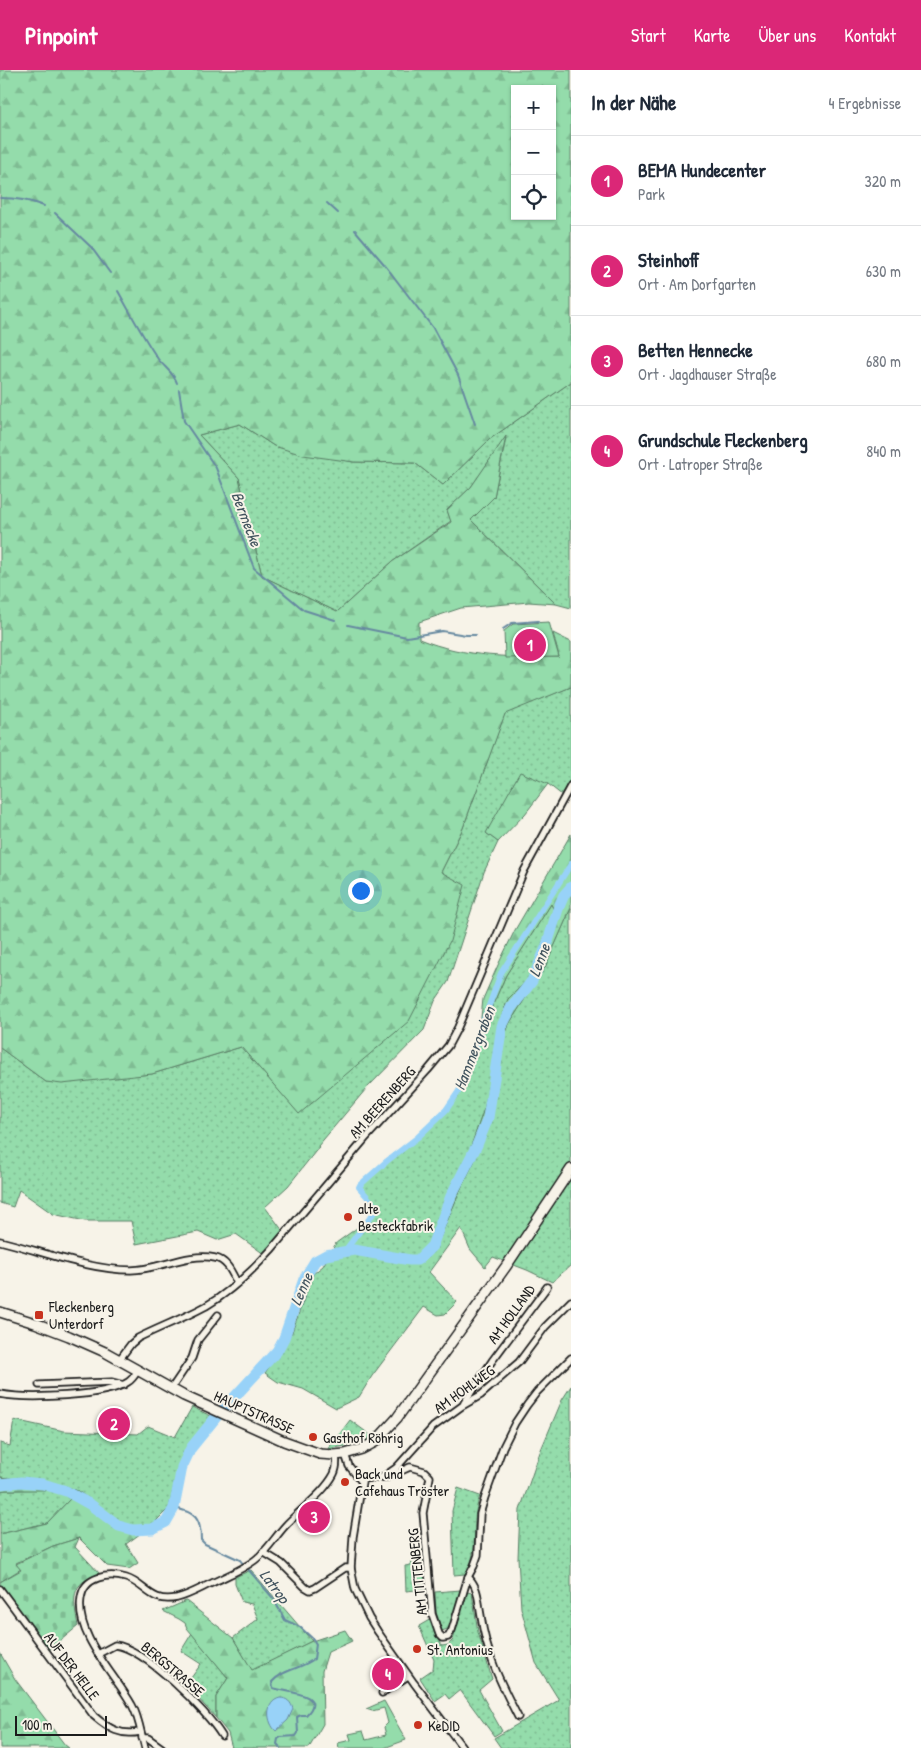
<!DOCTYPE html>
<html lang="de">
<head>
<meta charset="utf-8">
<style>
	:root { --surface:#fff; --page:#f2f2f3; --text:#1f2937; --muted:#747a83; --line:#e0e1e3; --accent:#db2777 }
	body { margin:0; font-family:"Patrick Hand",sans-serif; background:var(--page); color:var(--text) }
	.controls { position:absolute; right:15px; top:15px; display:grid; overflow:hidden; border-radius:0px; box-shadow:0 1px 4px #0004 }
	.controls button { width:45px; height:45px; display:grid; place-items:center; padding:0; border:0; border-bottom:1px solid var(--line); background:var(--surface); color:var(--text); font:25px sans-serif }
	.scale { position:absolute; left:15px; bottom:12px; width:92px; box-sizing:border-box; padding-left:5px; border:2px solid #1c1c1c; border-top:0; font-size:14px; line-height:18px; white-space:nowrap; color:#1c1c1c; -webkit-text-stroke:4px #f7f3e8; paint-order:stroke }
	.you { position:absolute; left:360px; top:820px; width:18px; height:18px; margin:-12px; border:4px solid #fff; border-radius:50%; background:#1a73e8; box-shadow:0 0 0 8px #1a73e833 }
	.badge { display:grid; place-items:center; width:32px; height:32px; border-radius:50%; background:var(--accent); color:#fff; font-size:16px; font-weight:700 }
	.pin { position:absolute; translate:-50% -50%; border:2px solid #fff; box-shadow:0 1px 5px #0006 }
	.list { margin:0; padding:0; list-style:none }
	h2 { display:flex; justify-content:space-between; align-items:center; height:65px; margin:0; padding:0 20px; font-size:21px }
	h2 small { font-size:16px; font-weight:400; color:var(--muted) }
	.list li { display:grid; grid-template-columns:32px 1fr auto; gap:15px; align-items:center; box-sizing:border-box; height:90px; padding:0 20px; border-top:1px solid var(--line) }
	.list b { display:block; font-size:19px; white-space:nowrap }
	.list p { margin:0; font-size:16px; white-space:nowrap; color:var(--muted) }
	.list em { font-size:16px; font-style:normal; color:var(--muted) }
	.icon { flex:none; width:28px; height:28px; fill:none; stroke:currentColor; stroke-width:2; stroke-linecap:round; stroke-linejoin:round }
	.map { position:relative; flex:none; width:571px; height:1678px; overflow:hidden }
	header { display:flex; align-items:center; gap:30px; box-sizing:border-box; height:70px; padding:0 25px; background:var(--accent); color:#fff }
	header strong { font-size:24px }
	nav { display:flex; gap:28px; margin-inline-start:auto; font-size:18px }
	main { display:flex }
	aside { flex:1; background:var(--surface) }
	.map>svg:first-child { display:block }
	.grass { fill:url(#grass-dots); stroke:#587c64 }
	.forest { fill:url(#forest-firs); stroke:#587c64; fill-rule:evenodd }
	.cemetery { fill:url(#cemetery-stones); stroke:#587c64 }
	.park { fill:#94dcab; stroke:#587c64 }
	.water { fill:#98d2f8; stroke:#6689a0 }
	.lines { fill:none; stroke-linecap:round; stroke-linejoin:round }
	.stream { stroke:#6689a0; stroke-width:2 }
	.canal { stroke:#98d2f8; stroke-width:6 }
	.river { stroke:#98d2f8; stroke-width:11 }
	.minor-casing { stroke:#1c1c1c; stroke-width:9 }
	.primary-casing { stroke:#1c1c1c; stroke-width:12 }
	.minor { stroke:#f7f3e8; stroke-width:5.5 }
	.primary { stroke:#f7f3e8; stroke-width:9 }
	.poi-dot { fill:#c8321e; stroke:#f7f3e8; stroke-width:2 }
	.labels { text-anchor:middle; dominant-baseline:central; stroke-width:4; stroke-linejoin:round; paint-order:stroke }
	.street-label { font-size:15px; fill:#1c1c1c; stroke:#f7f3e8 }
	.poi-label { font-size:15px; fill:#1c1c1c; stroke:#f7f3e8; text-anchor:start }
	.water-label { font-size:16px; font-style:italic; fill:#41535e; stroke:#f7f3e8 }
</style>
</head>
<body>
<header>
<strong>Pinpoint</strong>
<nav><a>Start</a><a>Karte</a><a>Über uns</a><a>Kontakt</a></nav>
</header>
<main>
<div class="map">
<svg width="571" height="1678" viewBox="0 0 571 1678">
	<defs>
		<pattern id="grass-dots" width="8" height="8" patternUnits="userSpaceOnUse" patternTransform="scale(1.25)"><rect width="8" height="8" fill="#94dcab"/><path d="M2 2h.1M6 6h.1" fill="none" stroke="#7fbc93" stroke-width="1.8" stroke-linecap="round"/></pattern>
		<pattern id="forest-firs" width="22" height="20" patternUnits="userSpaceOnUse" patternTransform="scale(1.25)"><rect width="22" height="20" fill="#94dcab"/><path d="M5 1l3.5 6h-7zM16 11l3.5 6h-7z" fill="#7fbc93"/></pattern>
		<pattern id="cemetery-stones" width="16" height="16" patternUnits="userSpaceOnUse" patternTransform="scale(1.25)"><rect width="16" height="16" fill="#94dcab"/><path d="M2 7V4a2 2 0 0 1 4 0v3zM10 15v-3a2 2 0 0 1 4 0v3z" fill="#7fbc93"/></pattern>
	</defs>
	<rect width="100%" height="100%" fill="#f7f3e8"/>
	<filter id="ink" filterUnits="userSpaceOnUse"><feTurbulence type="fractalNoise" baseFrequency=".02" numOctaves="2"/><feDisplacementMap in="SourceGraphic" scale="10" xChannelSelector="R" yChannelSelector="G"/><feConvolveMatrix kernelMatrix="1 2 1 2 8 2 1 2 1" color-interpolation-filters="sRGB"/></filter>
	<g filter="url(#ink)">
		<g class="grass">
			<polygon points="571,312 571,538 556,534 471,450 494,427 506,368 471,417 447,440 451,451 392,492 337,542 262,506 239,408 199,365 240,354 274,376 354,392 415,393 443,415 490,369"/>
			<polygon points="571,617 571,708 563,726 548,714 486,763 498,772 484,802 448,912 435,931 424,960 366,1019 318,1076 319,1077 288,1116 265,1137 283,1161 264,1184 236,1164 217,1170 198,1162 136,1174 131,1151 85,1151 53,1144 19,1120 13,1137 0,1133 0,978 46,1012 152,1004 241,977 299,1043 441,802 463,758 505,643"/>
			<polygon points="551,834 554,840 531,907 508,929 500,951 485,1036 469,1082 446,1132 432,1168 440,1168 462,1116 474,1092 491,1045 500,980 509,954 546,895 571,838 571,1195 552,1212 527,1200 493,1187 485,1197 470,1179 461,1158 429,1202 457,1232 445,1244 438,1245 424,1237 372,1306 359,1327 336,1338 303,1319 278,1312 265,1303 292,1262 313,1204 323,1196 336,1173 368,1150 376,1142 376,1137 359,1117 387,1091 418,1067 446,1040 457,1024 465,1011 479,966 506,905"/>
			<polygon points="571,1316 571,1678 501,1678 494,1668 559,1630 536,1593 521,1538 518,1488 520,1440 540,1382 562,1330"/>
			<polygon points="192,1337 213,1347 189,1375 178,1396 169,1438 151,1456 132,1459 120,1454 78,1421 47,1453 0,1464 0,1421 6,1420 56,1419 56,1414 0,1407 0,1373 10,1376 14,1350 64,1361 138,1364 148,1356 175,1367"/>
			<polygon points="350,1350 373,1367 351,1375 328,1379"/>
			<path d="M458 1418 480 1426C478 1431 477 1436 476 1441 472 1466 479 1481 465 1504L454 1505 452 1441Z"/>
			<polygon points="416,1478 423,1479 427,1519 406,1521 405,1496 411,1495"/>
			<polygon points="251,1500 312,1571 252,1601 233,1568 258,1549 252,1534 242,1532 235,1514 235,1507"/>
			<polygon points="461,1520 450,1558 442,1561 436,1542 435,1522"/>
			<polygon points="467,1522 472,1523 478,1562 492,1609 479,1620 502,1661 494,1666 460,1620 449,1629 445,1624 435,1631 420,1608 433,1599 434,1590 419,1556 431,1549 442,1576 448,1575 453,1570"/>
			<polygon points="192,1563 228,1608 216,1627 216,1648 186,1615 201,1594 181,1581"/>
		</g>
		<g class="forest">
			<path d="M0 0H571V312L490 369 443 415 415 393 354 392 303 385 274 376 240 354 199 365 239 408 262 506 337 542 392 492 451 452 447 440 471 417 506 366 494 427 471 450 556 534 529 532 461 538 419 552V569C467 588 509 587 559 587L553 563 571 572V617L505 644 463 758 441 802 465 815 450 871 409 951 299 1044 241 977 152 1004 62 1014 46 1012 0 978ZM515 19H552V146H515Z"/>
			<polygon points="520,702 548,714 525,744 498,772 486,763"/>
			<polygon points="571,764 571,838 546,895 509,954 500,980 491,1044 474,1092 462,1116 440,1168 432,1168 446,1132 469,1082 485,1036 500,951 508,929 531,907 554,840 551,834 506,905 479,966 483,929 498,895 515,860"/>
			<polygon points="0,1407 56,1414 56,1420 6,1420 0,1421"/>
			<polygon points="66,1416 78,1421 120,1454 132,1459 151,1456 126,1474 138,1493 129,1499 107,1496 79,1468 53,1476 16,1493 21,1499 0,1512 0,1464 47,1453 71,1428 64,1421"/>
			<polygon points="186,1531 233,1568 252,1600 312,1571 345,1560 352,1571 328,1582 322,1601 323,1654 309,1678 232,1678 228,1663 216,1648 216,1627 228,1608 187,1558 185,1553 179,1549 163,1541"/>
			<polygon points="0,1583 15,1609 65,1675 69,1678 0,1678"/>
		</g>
		<path class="cemetery" d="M79 1468 75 1477 100 1504C69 1513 73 1529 78 1556L49 1580 23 1547 0 1515V1512L21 1500 16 1494 53 1476Z"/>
		<g class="park">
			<polygon points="549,552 559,587 505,588 504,561 513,554"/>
			<polygon points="384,1631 406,1670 384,1678 339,1678 338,1673 351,1670 349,1664 363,1661 366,1670 386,1665 384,1657 388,1653 384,1638 372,1641 366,1639"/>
		</g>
		<path class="water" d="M280 1628C287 1628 291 1632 293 1639L288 1650 276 1661C267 1653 264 1632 280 1628Z"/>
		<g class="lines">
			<g class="stream">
				<path d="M0 128C16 128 29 130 44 136"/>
				<polyline points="327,133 338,143"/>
				<polyline points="55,143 91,177 110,203"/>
				<polyline points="355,160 384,194 433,258 458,305 475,354"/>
				<path d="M118 221C131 244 143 267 158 289 165 298 174 303 177 313"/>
				<polyline points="179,320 184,351 216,398 254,498 304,540 335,550"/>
				<polyline points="348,555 407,567 442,561 466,565 476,565"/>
				<polyline points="503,559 512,553 538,551"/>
				<path d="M174 1438C195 1442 201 1448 201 1470L205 1474 240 1490 244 1495"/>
				<path d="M247 1498 273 1528 285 1550 300 1557 313 1569 316 1574 314 1589C301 1599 283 1599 272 1612L273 1618C284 1622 329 1623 306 1645H301L297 1647 298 1663 296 1666 281 1667 278 1669 277 1674 281 1678"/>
			</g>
			<polyline class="canal" points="341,1183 347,1178 376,1140 376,1137 359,1117 360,1115 387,1091 418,1067 446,1040 457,1024 465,1011 483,952 501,903 571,794"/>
			<polyline class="river" points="0,1414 21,1412 43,1414 66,1421 91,1435 119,1456 133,1460 152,1459 166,1452 174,1438 182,1397 191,1378 217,1346 277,1281 284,1268 304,1209 315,1191 326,1185 354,1180 410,1190 417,1190 420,1188 432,1176 451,1126 477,1075 488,1048 502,956 511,938 532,911 546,878 558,839 564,825 571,817"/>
			<g class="minor-casing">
				<g id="minor">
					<path d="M0 1171C41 1181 89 1200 131 1200 159 1200 187 1182 215 1188 227 1190 232 1203 237 1213"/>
					<path d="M119 1290 131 1274 138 1268C160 1257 184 1248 206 1236 230 1222 252 1201 271 1180L365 1069 428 1000 448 976 458 957 524 801 571 715"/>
					<polyline points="39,1315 112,1312 124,1315"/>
					<polyline points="171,1319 192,1288 198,1270 218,1245"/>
					<path d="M0 1324C26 1329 106 1327 128 1312 133 1309 135 1305 138 1300"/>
					<polyline points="464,1333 492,1291 547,1217"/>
					<polyline points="345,1384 349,1396 362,1412 353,1467 351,1498 355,1519 369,1548 378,1562 414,1613 463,1678"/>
					<polyline points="383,1407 388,1407 410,1397 424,1401 430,1407 423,1443 432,1544 439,1564 443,1568 448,1567 452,1560 468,1507 474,1496 478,1485 480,1444 485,1427 503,1377 515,1353 527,1335 537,1322 571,1288"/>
					<polyline points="360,1409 383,1407 396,1398 433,1357 462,1336 481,1325 519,1292 545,1257 571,1231"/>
					<polyline points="263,1482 281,1493 305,1517 310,1520 315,1518 345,1498 351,1498"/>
					<path d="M468 1507C479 1517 478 1531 481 1546 486 1584 501 1614 518 1647"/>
					<path d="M0 1519 94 1646C109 1659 121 1666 140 1662"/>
					<path d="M98 1584 115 1575C144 1578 207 1641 222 1666"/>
					<polyline points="382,1623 408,1606"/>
					<polyline points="142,1668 148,1668 162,1678"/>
					<path d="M145 1678C141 1664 139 1647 132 1635 115 1604 75 1566 81 1528 84 1506 109 1503 126 1508 146 1514 150 1534 177 1528 189 1525 201 1518 212 1513 226 1506 242 1500 255 1490 267 1481 275 1467 285 1456 300 1440 324 1423 334 1404 337 1398 337 1392 336 1385"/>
				</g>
			</g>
			<g class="primary-casing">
				<polyline id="primary" points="0,1242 35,1253 69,1266 105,1282 184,1326 284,1371 320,1384 334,1385 345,1384 362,1379 375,1372 397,1348 507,1195 571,1099"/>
			</g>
			<use href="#minor" class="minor"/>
			<use href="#primary" class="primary"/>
		</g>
	</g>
	<g class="poi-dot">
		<circle cx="348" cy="1147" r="5"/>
		<rect x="34" y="1240" width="10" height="10" rx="2.5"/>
		<circle cx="313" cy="1367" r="5"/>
		<circle cx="345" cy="1412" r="5"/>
		<circle cx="417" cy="1579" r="5"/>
		<circle cx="418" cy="1655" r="5"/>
	</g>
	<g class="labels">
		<g class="street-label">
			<text transform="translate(382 1032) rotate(-48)">AM BEERENBERG</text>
			<text transform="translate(511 1244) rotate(-54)">AM HOLLAND</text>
			<text transform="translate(464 1319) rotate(-36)">AM HOHLWEG</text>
			<text transform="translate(254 1342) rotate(24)">HAUPTSTRASSE</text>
			<text transform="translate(417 1502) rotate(-96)">AM TITTENBERG</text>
			<text transform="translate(72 1596) rotate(53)">AUF DER HELLE</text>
			<text transform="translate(173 1599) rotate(40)">BERGSTRASSE</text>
		</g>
		<g class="poi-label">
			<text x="358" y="1138">alte<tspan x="358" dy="17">Besteckfabrik</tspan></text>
			<text x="49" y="1236">Fleckenberg<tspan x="49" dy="17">Unterdorf</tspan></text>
			<text x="323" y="1367">Gasthof Röhrig</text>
			<text x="355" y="1403">Back und<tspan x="355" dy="17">Cafehaus Tröster</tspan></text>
			<text x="427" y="1579">St. Antonius</text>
			<text x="428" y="1655">KeDID</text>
		</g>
		<g class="water-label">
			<text transform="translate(247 449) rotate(69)">Bermecke</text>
			<text transform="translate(539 890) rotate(-69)">Lenne</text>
			<text transform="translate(474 978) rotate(-69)">Hammergraben</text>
			<text transform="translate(301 1219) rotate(-66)">Lenne</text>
			<text transform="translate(275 1516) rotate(53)">Latrop</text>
		</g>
	</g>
</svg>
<div class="controls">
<button>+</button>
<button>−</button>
<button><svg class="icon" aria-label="locate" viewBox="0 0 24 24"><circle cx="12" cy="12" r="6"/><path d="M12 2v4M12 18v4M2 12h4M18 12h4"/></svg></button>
</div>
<div class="scale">100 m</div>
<div class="you"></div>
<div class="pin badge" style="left:530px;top:575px">1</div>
<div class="pin badge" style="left:114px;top:1354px">2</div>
<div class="pin badge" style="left:314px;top:1447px">3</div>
<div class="pin badge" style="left:388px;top:1604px">4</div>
</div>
<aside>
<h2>In der Nähe<small>4 Ergebnisse</small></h2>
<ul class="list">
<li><span class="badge">1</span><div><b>BEMA Hundecenter</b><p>Park</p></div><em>320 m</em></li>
<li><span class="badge">2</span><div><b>Steinhoff</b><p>Ort · Am Dorfgarten</p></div><em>630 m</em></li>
<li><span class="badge">3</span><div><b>Betten Hennecke</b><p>Ort · Jagdhauser Straße</p></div><em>680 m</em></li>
<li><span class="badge">4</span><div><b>Grundschule Fleckenberg</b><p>Ort · Latroper Straße</p></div><em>840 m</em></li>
</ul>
</aside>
</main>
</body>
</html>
